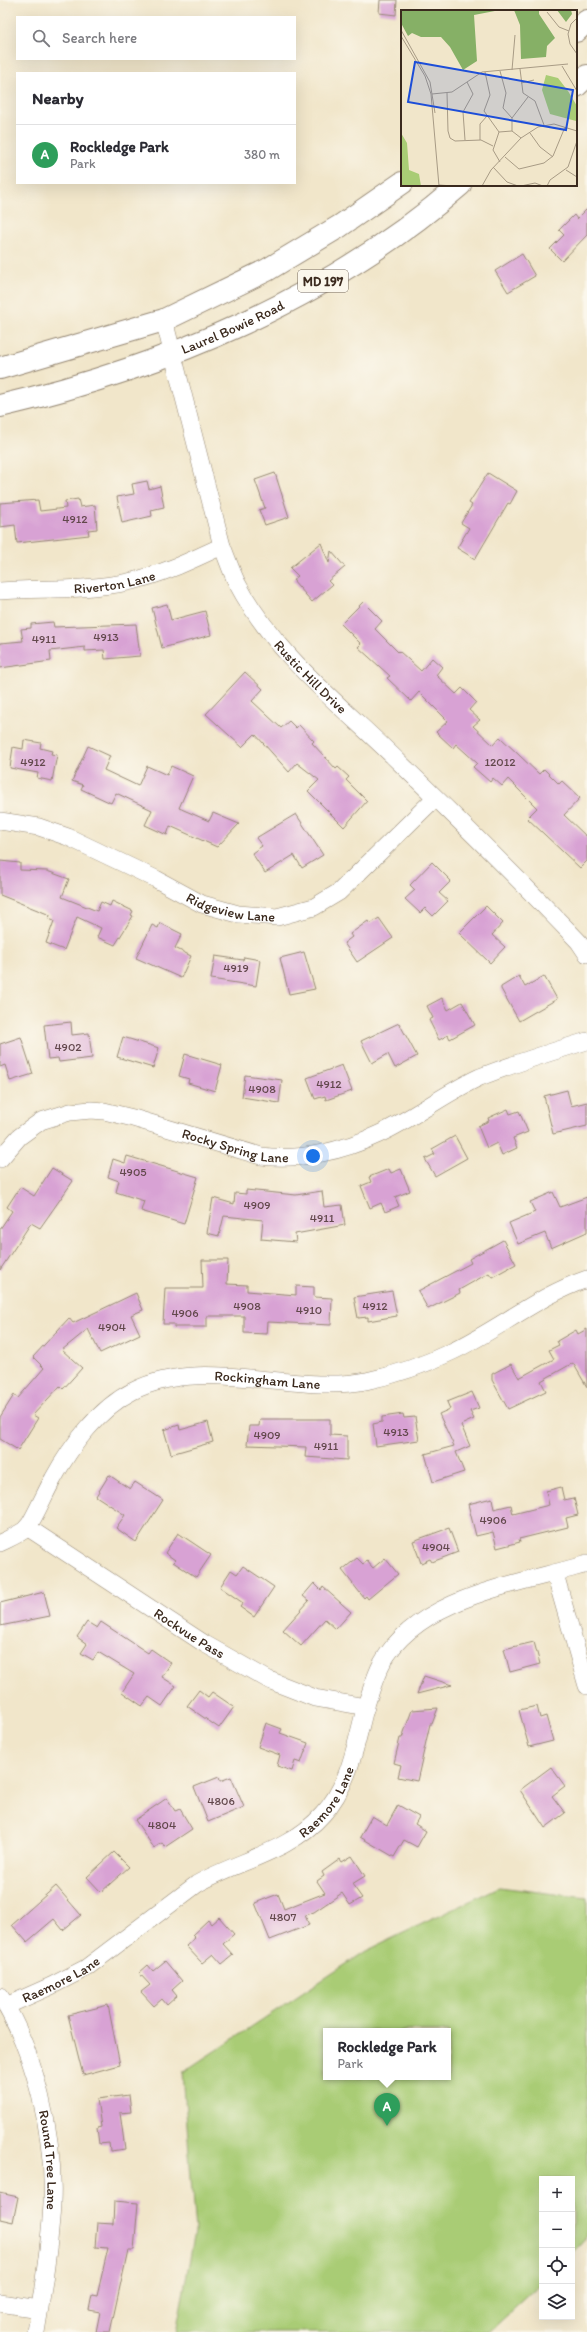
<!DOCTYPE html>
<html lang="en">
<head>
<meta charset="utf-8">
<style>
	:root { --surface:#fff; --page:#f2f2f3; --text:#2b2b33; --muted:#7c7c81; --line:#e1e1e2; --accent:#1f6fb2 }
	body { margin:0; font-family:Itim,sans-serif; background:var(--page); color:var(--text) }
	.controls { position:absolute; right:12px; bottom:12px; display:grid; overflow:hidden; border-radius:0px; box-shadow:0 4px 16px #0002 }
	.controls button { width:36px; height:36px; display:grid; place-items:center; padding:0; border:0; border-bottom:1px solid var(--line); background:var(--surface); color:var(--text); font:20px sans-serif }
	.you { position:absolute; left:313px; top:1156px; width:14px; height:14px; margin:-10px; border:3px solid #fff; border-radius:50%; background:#1a73e8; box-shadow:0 0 0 6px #1a73e833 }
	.badge { display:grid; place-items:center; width:26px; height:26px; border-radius:50%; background:var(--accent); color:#fff; font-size:13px; font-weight:700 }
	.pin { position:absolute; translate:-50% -33px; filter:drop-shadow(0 1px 2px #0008) }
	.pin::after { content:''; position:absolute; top:21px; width:14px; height:12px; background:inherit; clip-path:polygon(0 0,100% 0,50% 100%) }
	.popup { position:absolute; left:323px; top:2028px; width:128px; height:52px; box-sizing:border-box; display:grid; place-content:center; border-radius:0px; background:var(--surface); filter:drop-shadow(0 1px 3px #0005); font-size:13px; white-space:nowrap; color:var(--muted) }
	.popup b { font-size:15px; color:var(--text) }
	.popup::after { content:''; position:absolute; left:50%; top:100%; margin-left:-8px; border:8px solid transparent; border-top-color:var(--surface) }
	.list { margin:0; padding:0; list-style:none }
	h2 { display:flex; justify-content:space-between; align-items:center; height:52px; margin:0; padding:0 16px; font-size:17px }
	h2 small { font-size:13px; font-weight:400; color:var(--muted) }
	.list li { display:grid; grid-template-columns:26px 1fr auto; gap:12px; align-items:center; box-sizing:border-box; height:60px; padding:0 16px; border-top:1px solid var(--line) }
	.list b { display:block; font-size:15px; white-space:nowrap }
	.list p { margin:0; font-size:13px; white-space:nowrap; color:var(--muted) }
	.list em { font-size:13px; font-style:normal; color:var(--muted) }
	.icon { flex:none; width:22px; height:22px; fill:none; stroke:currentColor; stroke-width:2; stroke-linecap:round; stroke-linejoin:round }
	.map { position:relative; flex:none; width:587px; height:2332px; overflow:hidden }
	.search { position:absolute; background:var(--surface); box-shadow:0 4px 16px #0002; left:16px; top:16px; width:280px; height:44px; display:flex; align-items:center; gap:10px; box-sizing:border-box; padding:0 14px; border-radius:0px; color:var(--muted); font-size:15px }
	.panel { position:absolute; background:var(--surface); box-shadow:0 4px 16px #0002; left:16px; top:72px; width:280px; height:112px; border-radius:0px }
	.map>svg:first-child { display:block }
	.green { fill:#a9cc75; stroke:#727b4a; fill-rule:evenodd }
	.building { fill:#d8a2d4 }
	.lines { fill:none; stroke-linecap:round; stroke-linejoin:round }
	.minor-casing { stroke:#968874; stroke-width:18 }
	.primary-casing { stroke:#968874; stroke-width:24 }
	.minor { stroke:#fff; stroke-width:17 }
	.primary { stroke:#fff; stroke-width:22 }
	.labels { text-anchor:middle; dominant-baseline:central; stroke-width:4; stroke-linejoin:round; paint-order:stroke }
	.number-label { font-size:12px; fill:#62484c }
	.shield { fill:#fbf7ec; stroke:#75685c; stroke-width:1 }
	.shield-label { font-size:13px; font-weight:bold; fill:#3b2a1e }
	.street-label { font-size:14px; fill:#3b2a1e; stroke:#fbf7ec }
	.inset-road { fill:none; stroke:#a89b85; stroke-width:1 }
	.view { fill:#1d4ed8; fill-opacity:0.15; stroke:#1d4ed8; stroke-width:2 }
	.inset-edge { fill:none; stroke:#3b2a1e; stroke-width:2 }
</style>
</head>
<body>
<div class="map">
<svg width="587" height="2332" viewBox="0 0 587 2332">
	<rect width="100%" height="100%" fill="#fbf7ec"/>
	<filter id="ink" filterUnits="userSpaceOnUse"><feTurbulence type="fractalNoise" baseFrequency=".025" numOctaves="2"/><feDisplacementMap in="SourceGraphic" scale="8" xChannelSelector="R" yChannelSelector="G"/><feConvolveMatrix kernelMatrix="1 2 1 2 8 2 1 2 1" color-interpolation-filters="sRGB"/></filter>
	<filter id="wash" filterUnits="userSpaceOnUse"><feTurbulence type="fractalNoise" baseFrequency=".012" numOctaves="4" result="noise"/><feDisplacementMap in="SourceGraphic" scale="16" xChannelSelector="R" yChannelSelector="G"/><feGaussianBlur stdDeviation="0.9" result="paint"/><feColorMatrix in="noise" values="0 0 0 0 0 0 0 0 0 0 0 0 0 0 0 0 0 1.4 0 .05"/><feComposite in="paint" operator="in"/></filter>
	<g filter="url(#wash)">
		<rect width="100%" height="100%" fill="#f1e6ca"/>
		<path class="green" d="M499 1887 587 1898V2236L572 2253V2179H542V2283L489 2332H176L195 2232 183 2072 366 1951ZM326 2031H448V2077H326Z"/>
		<g id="blocks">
			<g class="building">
				<polygon points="380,0 397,0 396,15 379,13"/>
				<polygon points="587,209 587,235 562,261 550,249 564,235 559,230 574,215 577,219"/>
				<polygon points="522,254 535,276 508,292 495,271"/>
				<polygon points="275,473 289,517 265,525 259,510 265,508 255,480"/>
				<polygon points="488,473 517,491 510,504 508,503 475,559 457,548 469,528 461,523 472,505 469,503"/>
				<polygon points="147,481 149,489 160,486 164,507 151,510 152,516 122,523 117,497 134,494 132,484"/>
				<polygon points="78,499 80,507 95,505 97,529 88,530 89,535 17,543 15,525 0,527 0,503 38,500 40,511 66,508 65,501"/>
				<polygon points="321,543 329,563 331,551 345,567 328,581 332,585 312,602 293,580 298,576 290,568"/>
				<polygon points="363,602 382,621 375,629 398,652 399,651 421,671 432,658 442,667 436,675 456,694 462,688 476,702 469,710 480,720 473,726 493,745 500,737 539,774 544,769 559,784 562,781 580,798 564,815 587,837 587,861 580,868 527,818 537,808 508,779 502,786 493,778 490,782 473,767 477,763 456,744 453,748 436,732 448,721 419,692 411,701 387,678 390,676 358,647 361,644 341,624"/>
				<polygon points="167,604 171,620 205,611 211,635 162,648 152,608"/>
				<polygon points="53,622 54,627 136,624 140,656 105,659 104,650 85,651 85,647 50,651 51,661 0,668 0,643 23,641 21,629 31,628 31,624"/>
				<polygon points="245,672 263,689 252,701 281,728 289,721 296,728 299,725 314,741 312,743 336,769 338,767 349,777 346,780 367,801 344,827 308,791 319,780 297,763 289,772 255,734 242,747 206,714"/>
				<polygon points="24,740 41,743 40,748 52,751 51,754 57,755 52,781 37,778 38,773 10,768 13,747 23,749"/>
				<polygon points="88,746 110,756 104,770 138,786 147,766 167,775 171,766 193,776 179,808 209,821 213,813 239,824 217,847 170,826 167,835 145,825 152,810 116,793 111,803 81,789 83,785 72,781"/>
				<polygon points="296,814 323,855 302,868 294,855 265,873 252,853 262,846 256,838"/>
				<polygon points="0,861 20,863 20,870 47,871 69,879 62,897 97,911 101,902 110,906 112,901 133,911 131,915 133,916 115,945 97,937 101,928 77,917 64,950 46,943 54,921 49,919 50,915 0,895"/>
				<polygon points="432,862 451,881 439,893 448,901 433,916 425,908 420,913 405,899 415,890 410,885"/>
				<polygon points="486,906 503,923 492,935 505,947 490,963 459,933"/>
				<polygon points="379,918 393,938 357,962 344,943 352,937 350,934 368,921 370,924"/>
				<polygon points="160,923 182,934 175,948 191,956 181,978 136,958 152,925 158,928"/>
				<polygon points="304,952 315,989 289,994 280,958"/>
				<polygon points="215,956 243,960 244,957 260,960 256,986 211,979"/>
				<polygon points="519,976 525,987 544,976 557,999 519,1021 501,989 501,987"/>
				<polygon points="442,998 448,1010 462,1002 475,1025 450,1039 448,1035 439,1040 429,1020 433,1018 427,1006"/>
				<polygon points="71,1022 72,1035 89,1033 92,1058 59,1062 58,1058 48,1059 44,1025"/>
				<polygon points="399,1023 417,1056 395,1068 388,1054 372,1063 361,1041"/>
				<polygon points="21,1037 33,1074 10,1081 5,1065 0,1067 0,1044"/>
				<polygon points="123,1037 159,1048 153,1068 117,1057"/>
				<polygon points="185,1054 222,1065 215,1091 188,1083 189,1079 179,1076"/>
				<polygon points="342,1065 352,1091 326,1100 325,1096 315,1099 307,1078"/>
				<polygon points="245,1075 282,1080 279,1103 242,1097"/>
				<polygon points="567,1090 571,1106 587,1102 587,1126 553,1134 544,1096"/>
				<polygon points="508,1109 510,1114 519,1111 528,1132 513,1138 517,1148 502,1155 497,1143 487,1148 478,1126 489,1121 488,1118"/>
				<polygon points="455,1136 467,1158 435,1176 425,1159 435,1154 432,1149"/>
				<polygon points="127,1156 198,1177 184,1224 141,1211 144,1201 116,1192 119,1181 108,1177 113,1159 125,1163"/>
				<polygon points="52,1168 73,1181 40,1228 31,1223 0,1270 0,1229 12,1211 7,1207 20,1187 34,1196"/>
				<polygon points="389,1169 391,1173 401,1169 410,1191 395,1197 399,1206 385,1212 381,1203 370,1208 361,1186 371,1182 369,1177"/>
				<polygon points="246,1190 296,1195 322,1191 324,1207 342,1205 345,1225 295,1234 296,1242 261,1239 263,1220 224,1216 219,1236 207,1233 213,1198 234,1204 235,1193 246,1194"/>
				<polygon points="553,1192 560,1207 587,1197 587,1232 551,1248 545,1233 518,1244 509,1223 535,1212 530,1202"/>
				<polygon points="503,1240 516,1264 492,1277 489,1273 459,1290 460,1293 428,1309 418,1291 471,1263 469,1259"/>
				<polygon points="202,1260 228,1260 227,1284 247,1285 247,1291 296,1295 296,1286 314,1287 314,1297 332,1298 331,1325 268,1322 267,1334 244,1333 244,1316 207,1316 207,1327 174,1327 174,1324 163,1324 165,1288 203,1288"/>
				<polygon points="392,1291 397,1316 368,1321 368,1317 358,1318 354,1297"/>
				<polygon points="136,1293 143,1310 131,1315 140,1334 100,1353 88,1329 62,1350 82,1368 63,1389 60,1386 33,1415 38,1418 18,1450 0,1439 0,1417 14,1395 18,1398 44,1368 33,1357 69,1318 73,1323"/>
				<polygon points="587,1329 587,1387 573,1363 541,1381 546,1391 508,1409 492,1380 492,1374 511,1364 519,1378 554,1359 549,1350 559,1345 557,1341 576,1330 578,1334"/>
				<polygon points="472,1392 479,1408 470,1411 474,1419 461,1425 470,1446 456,1452 464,1472 433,1482 425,1454 454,1446 439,1414 450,1409 447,1402"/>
				<polygon points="403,1414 404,1418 415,1417 419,1440 376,1446 373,1424 382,1422 382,1417"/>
				<polygon points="260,1419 330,1419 330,1435 347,1436 347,1460 305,1457 306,1447 247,1445 249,1426 259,1426"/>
				<polygon points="208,1422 213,1442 171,1454 164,1430 179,1425 180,1430"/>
				<polygon points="109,1475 130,1489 135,1482 163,1500 136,1542 116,1528 125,1515 96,1496"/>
				<polygon points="561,1487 564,1500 574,1498 578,1515 566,1518 568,1527 519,1539 520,1542 497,1548 493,1532 476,1536 468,1504 492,1498 494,1509 511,1505 513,1514 549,1505 546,1491"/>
				<polygon points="449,1528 458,1552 432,1562 430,1559 421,1563 413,1541"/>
				<polygon points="178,1533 211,1555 196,1577 173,1562 175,1560 165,1553"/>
				<polygon points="357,1558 363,1564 367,1561 373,1568 385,1558 398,1574 368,1599 366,1596 364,1598 342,1570"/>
				<polygon points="243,1566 274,1587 254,1617 240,1607 243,1603 220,1587 231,1570 237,1574"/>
				<polygon points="314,1583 321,1590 323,1587 351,1612 336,1629 325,1619 301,1646 283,1630 309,1601 303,1596"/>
				<polygon points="44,1592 50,1616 0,1626 0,1603"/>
				<polygon points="87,1622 97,1628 101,1622 148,1653 151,1649 171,1663 162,1677 176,1686 162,1706 149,1697 142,1706 122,1692 134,1674 98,1652 93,1660 81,1653 87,1644 77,1637"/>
				<polygon points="534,1642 540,1664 510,1672 504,1649"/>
				<polygon points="424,1676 452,1685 417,1694"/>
				<polygon points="199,1690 208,1697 212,1692 234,1707 219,1728 187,1706"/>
				<polygon points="537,1706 540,1718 546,1716 553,1741 529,1747 519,1710"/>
				<polygon points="438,1708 432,1724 430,1724 417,1781 398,1777 401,1765 394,1763 400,1738 402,1738 412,1710"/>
				<polygon points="266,1723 282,1729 280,1733 308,1743 301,1763 295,1761 292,1771 277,1766 280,1755 258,1747"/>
				<polygon points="551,1767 565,1786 552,1796 565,1813 545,1828 520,1790"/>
				<polygon points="219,1777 220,1781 231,1777 244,1807 208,1822 194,1787"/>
				<polygon points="167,1798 175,1811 180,1809 192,1829 165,1847 162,1843 154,1848 135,1820"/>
				<polygon points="398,1805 419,1817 415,1824 426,1831 417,1847 404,1840 394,1857 360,1837 372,1816 387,1825"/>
				<polygon points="114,1852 129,1867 101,1892 87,1877"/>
				<polygon points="352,1856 365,1876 352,1884 362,1898 350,1905 342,1893 314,1912 305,1915 309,1925 270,1940 255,1903 278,1894 284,1909 325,1893 317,1881 324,1876 322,1872 340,1859 342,1862"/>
				<polygon points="56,1886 81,1915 63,1930 54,1919 27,1942 12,1925"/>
				<polygon points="219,1917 234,1934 223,1944 233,1955 222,1964 213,1954 202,1963 186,1946 195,1938 192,1935 208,1920 211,1924"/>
				<polygon points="165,1961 182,1981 172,1990 177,1996 167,2005 162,1999 154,2006 141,1992 150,1985 139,1973 148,1965 153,1971"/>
				<polygon points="108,2005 120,2065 83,2075 68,2015"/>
				<polygon points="129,2095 131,2112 120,2113 125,2149 110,2151 109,2143 99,2144 97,2128 101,2127 97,2099"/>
				<polygon points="0,2193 18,2197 13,2222 0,2219"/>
				<polygon points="114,2201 138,2203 134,2250 128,2250 110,2332 96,2332 100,2312 89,2310 92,2295 97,2296 108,2248 95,2247 97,2223 113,2224"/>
			</g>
		</g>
	</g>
	<g filter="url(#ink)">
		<use href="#blocks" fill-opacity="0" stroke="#968874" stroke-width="1"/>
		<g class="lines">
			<g class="minor-casing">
				<g id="minor">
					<path id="s1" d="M164 320 222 546C227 558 231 571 237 583 274 654 342 706 399 762 460 821 520 880 579 942L587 954"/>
					<path id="s2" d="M0 591C43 588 86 591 128 582 161 575 192 560 222 546"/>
					<path id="s3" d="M0 821 39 827 68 837 156 879 202 904 238 914 277 917 314 907 339 892 435 798"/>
					<path id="s4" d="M0 1159 19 1137 41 1121 70 1112 91 1110 104 1111 133 1118 261 1156C300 1161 343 1151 379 1134 414 1118 445 1093 480 1077 515 1063 551 1052 587 1041"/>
					<path id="s5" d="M27 1527 205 1644 269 1680 315 1698 366 1707"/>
					<path id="s6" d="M0 1543C8 1539 20 1534 27 1528 33 1521 47 1489 53 1479 71 1446 99 1408 133 1391 203 1355 292 1395 366 1381 395 1375 424 1365 451 1352 498 1330 537 1296 587 1279"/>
					<polyline points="555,1574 587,1686"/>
					<path id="s7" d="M0 1996C35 2051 55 2137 52 2203 50 2246 43 2290 36 2332"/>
					<path id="s8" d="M6 2006 51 1986 86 1968 197 1884C239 1860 290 1852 323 1814 350 1785 356 1742 366 1705 371 1691 375 1676 382 1663 419 1596 520 1584 587 1564"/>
					<polyline points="0,2303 39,2309"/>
				</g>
			</g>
			<g class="primary-casing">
				<g id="primary">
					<polyline points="576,31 587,21"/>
					<polyline points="576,86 587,76"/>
					<polyline points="0,368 164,320 267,270 340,226 402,183"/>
					<path id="s9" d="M0 406C166 367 330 298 460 185"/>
				</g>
			</g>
			<use href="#minor" class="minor"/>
			<use href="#primary" class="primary"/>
		</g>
	</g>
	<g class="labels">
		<g class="number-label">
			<text x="75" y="519">4912</text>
			<text x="106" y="637">4913</text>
			<text x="44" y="639">4911</text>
			<text x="33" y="762">4912</text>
			<text x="500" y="762">12012</text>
			<text x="236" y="968">4919</text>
			<text x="68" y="1047">4902</text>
			<text x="329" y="1084">4912</text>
			<text x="262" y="1089">4908</text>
			<text x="133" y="1172">4905</text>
			<text x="257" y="1205">4909</text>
			<text x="322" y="1218">4911</text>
			<text x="247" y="1306">4908</text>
			<text x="375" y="1306">4912</text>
			<text x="309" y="1310">4910</text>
			<text x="185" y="1313">4906</text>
			<text x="112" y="1327">4904</text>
			<text x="396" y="1432">4913</text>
			<text x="267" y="1435">4909</text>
			<text x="326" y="1446">4911</text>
			<text x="493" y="1520">4906</text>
			<text x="436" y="1547">4904</text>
			<text x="221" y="1801">4806</text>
			<text x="162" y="1825">4804</text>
			<text x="283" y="1917">4807</text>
		</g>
		<rect class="shield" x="298" y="270" width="50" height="22" rx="3"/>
		<g class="shield-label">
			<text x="323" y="281">MD 197</text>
		</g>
		<g class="street-label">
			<text stroke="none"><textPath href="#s9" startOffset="246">Laurel Bowie Road</textPath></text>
			<text stroke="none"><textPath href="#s2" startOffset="115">Riverton Lane</textPath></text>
			<text stroke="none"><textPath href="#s1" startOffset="393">Rustic Hill Drive</textPath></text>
			<text stroke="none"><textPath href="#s3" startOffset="249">Ridgeview Lane</textPath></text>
			<text stroke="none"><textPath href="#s4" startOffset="257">Rocky Spring Lane</textPath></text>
			<text stroke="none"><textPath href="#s6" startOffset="344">Rockingham Lane</textPath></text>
			<text stroke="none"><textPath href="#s5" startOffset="194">Rockvue Pass</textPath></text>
			<text stroke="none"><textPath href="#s8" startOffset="385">Raemore Lane</textPath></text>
			<text stroke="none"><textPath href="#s8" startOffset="61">Raemore Lane</textPath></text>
			<text stroke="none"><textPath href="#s7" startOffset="173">Round Tree Lane</textPath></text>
		</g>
	</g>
	<g transform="translate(401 10)">
		<rect width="176" height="176" fill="#f1e6ca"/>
		<path d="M145 65 157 68 167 81 176 96 175 111 149 104 141 80ZM0 123 6 133 8 160 18 164 20 176H0Z" fill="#a9cc75"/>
		<path d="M0 0H99L73 5 76 51 62 60 49 37 40 27H20L11 23 7 26 0 13ZM113 0H138V4L154 28 146 36 145 47 120 49 119 15ZM156 0H170L171 4 165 12Z" fill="#86b066"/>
		<path class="inset-road" d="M146 2 158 17 168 21M176 8 170 14 167 24 169 34 176 44M0 20 29 72 34 103M0 26 24 66 30 84 38 176M161 56 176 81M119 59 122 83 134 91 143 115M111 60 114 25M99 61 105 83 102 98 111 108V121M84 62 89 85 83 101 98 122 92 140 99 152M120 73 133 70M46 83 47 121 49 128 54 131 80 130 92 136M31 84 51 82 81 62 167 54M111 108 127 87M98 122 111 121 120 128M129 123 139 137 152 147M64 130 62 102 72 84 66 72M79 130V114L86 106M104 147 118 159 143 153 152 146 164 117M92 157 106 172 117 176M165 160 176 167M38 175 52 176M81 176 90 160 120 128 137 117 153 114 176 121M120 176 134 173 142 176M146 176 149 170 167 157 176 131"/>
		<path class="view" d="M14 52 172 80 165 120 7 92Z"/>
		<rect width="176" height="176" class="inset-edge"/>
	</g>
</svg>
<div class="controls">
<button>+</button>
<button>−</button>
<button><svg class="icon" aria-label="locate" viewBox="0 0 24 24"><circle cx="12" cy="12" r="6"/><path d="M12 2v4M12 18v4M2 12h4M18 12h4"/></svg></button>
<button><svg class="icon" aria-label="layers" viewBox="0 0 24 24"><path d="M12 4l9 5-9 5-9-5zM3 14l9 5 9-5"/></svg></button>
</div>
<div class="you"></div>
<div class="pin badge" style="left:387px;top:2126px;background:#2e9e5b">A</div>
<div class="popup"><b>Rockledge Park</b>Park</div>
<div class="search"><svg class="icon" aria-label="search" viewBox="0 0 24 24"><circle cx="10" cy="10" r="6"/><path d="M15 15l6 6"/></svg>Search here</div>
<section class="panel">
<h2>Nearby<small></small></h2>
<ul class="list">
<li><span class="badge" style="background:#2e9e5b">A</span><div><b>Rockledge Park</b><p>Park</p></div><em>380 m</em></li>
</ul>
</section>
</div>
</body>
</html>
